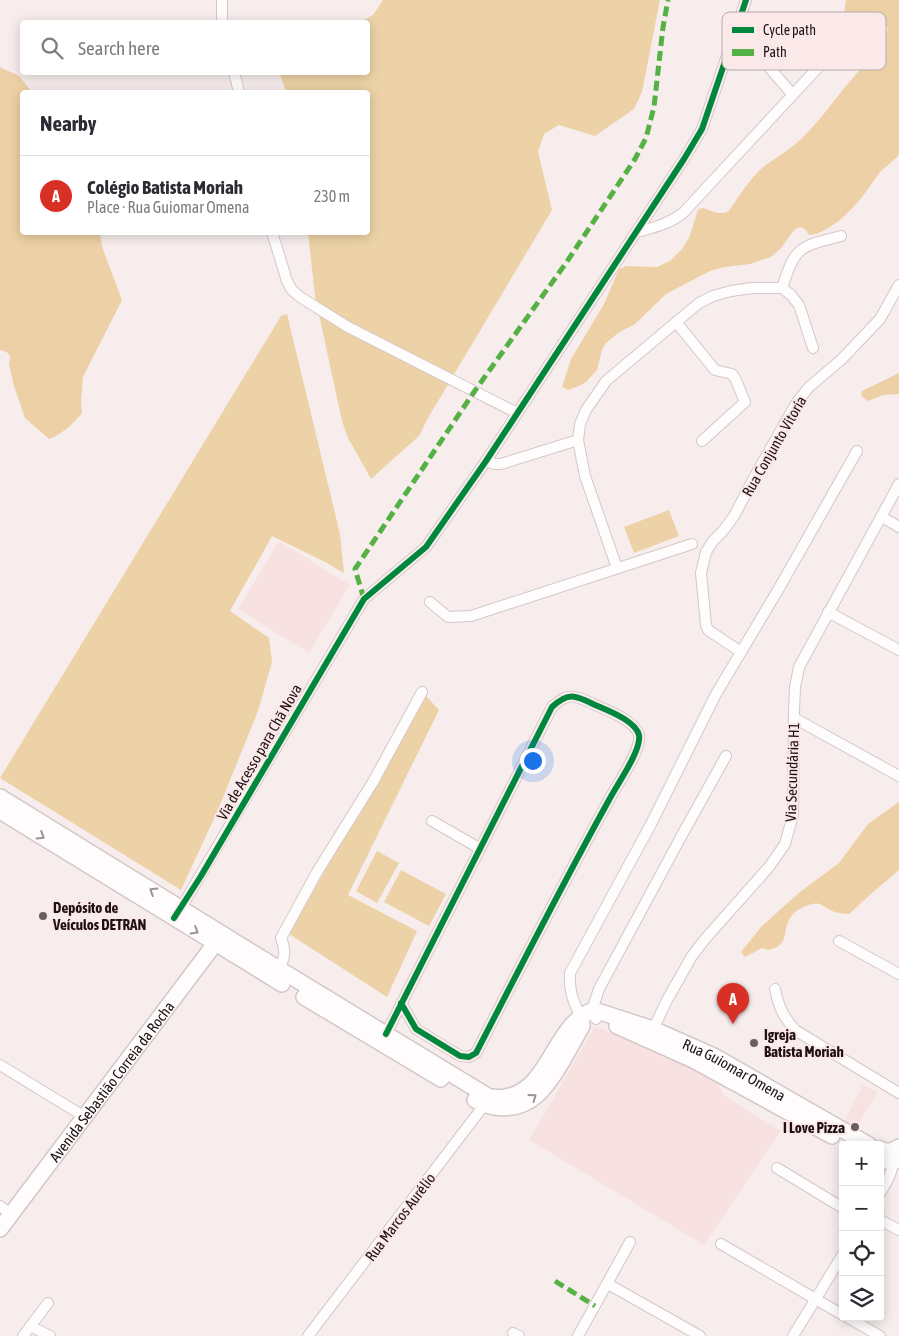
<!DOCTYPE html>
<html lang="en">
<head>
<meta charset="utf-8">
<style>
	:root { --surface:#fff; --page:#f7f7f7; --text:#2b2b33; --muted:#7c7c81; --line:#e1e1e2; --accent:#d93025 }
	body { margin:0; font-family:"Asap Condensed",sans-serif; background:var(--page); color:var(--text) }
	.controls { position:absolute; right:15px; bottom:15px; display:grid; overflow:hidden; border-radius:5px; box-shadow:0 2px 12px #0003 }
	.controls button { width:45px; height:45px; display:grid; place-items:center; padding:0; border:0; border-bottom:1px solid var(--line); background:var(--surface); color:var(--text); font:25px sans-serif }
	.you { position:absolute; left:532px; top:760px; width:18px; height:18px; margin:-12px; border:4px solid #fff; border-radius:50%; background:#1a73e8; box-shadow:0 0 0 8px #1a73e833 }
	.badge { display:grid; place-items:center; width:32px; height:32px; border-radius:50%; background:var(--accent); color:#fff; font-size:16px; font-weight:700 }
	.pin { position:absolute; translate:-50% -41px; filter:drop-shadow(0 1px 2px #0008) }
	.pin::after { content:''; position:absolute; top:26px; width:18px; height:15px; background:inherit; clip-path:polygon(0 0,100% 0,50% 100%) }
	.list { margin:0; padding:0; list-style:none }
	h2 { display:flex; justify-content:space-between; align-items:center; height:65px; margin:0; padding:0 20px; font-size:21px }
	h2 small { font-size:16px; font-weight:400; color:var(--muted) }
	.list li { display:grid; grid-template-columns:32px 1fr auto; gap:15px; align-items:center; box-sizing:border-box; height:80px; padding:0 20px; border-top:1px solid var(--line) }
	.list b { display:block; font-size:19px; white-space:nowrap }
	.list p { margin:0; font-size:16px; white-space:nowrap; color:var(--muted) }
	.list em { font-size:16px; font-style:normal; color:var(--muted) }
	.icon { flex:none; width:28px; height:28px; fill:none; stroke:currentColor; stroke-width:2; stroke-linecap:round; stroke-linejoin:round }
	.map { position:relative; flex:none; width:899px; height:1336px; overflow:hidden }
	.search { position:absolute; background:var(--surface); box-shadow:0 2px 12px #0003; left:20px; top:20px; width:350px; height:55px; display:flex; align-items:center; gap:12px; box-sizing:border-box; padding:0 18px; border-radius:5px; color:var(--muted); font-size:19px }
	.panel { position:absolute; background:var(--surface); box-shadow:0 2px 12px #0003; left:20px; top:90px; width:350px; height:145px; border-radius:5px }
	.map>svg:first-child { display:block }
	.built { fill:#f8e2e1 }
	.green { fill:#edd2a7 }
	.forest { fill:#edd0a5 }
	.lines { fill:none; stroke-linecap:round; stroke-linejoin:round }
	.street-casing { stroke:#d4c7c7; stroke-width:12 }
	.secondary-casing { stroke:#d4c7c7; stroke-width:18 }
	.street { stroke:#fefcfc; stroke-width:10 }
	.secondary { stroke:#fefcfc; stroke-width:15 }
	.quiet { stroke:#55b144; stroke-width:5; stroke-dasharray:10 5; stroke-linecap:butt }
	.cycleway-casing { stroke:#fbe9e9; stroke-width:9 }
	.cycleway { stroke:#00873e; stroke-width:6 }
	.oneway { stroke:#9a9293 }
	.poi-dot { fill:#6b5e5f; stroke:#fbe9e9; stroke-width:2 }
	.labels { text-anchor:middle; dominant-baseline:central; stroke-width:4; stroke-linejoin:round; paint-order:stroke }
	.street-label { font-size:15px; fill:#201112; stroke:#fbe9e9 }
	.poi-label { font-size:15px; font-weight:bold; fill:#201112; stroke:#fbe9e9; text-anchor:start }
	.key { fill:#fbe9e9; stroke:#b9a8a8; stroke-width:1 }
	.key-label { font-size:14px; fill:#201112 }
</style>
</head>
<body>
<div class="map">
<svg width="899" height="1336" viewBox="0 0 899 1336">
	<rect width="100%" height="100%" fill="#f7eded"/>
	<g class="built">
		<polygon points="279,541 350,585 309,653 238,609"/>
		<polygon points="595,1026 649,1048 663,1058 667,1056 676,1058 715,1080 720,1086 723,1095 781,1131 704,1245 529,1140"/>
		<polygon points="863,1085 877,1092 855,1131 843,1124"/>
	</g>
	<g class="green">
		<polygon points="383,0 660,0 642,92 634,109 595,136 559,125 544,134 538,152 552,210 428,418 419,436 371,479 348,438 342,421 315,296 308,233 368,232 368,92 286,92 280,74 368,72 368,22 360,22 373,15"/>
		<polygon points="287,314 340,534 344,573 327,563 272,536 230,611 269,638 272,662 258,711 218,810 181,890 0,778 281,316"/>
		<polygon points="669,510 679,536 634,553 624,527"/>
		<polygon points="425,695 439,710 348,895 417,931 387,997 289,934"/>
		<polygon points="377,851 399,863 377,903 356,891"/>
		<polygon points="401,870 446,894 429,926 384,902"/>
	</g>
	<g class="forest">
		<path d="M846 0H899V155C893 161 887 166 881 171 874 179 869 188 862 197 851 211 828 234 809 235L806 230 801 227 795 229 781 248 771 257 750 264 725 267 710 271 666 294 635 324 618 333 606 343 602 350 597 370 587 381 581 385 568 390 562 387 571 359 604 304 619 269 626 266 657 267 670 261 682 249 689 238 698 210 703 208C713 211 719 216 729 211 739 196 749 180 762 168 775 158 790 150 802 138 821 120 835 98 852 79 865 64 882 48 888 29L885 24 870 21 850 26 844 15Z"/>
		<path d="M0 67 19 76 32 92H22V232L100 233 102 247 122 300 83 377 81 400 82 413C73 424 62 434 49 439L25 418 14 386 9 364 10 357 8 353 2 350 0 351Z"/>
		<polygon points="899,373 899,394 883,395 868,401 861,396 862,391"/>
		<path d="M899 802V870L872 893 849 914C843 914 836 913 830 910 824 907 821 902 813 904 805 905 794 911 790 918 782 931 790 946 768 950L762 948 745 957 741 952 761 927 800 892 839 863 868 824Z"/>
	</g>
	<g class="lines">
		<g class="street-casing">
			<g id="street">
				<polyline points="222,0 222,22"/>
				<polyline points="731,44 767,65 793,95"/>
				<polyline points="234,72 239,92"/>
				<polyline points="272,232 287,281 292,290 300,297 348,327 517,413"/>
				<path d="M636 232C653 228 669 224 683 213L838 46"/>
				<path d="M782 288C786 277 790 260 799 252 809 242 828 240 841 236"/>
				<polyline points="676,322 715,370 732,374 735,378 745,402 702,441"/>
				<polyline points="486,461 494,464 501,464 578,440"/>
				<polyline points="882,517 899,527"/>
				<polyline points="617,568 585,476 578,440 580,424 586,410 606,381 699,303 713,296 731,291 752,288 782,288 791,295 799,305 813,348"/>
				<polyline points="430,602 448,617 471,616 692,544"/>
				<polyline points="828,612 899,650"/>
				<polyline points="741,652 708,630 706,625 701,573 706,552 713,541 723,531 734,516 755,476 797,402 809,387 841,360 880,319 899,285"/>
				<polyline points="794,718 899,776"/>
				<polyline points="432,821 479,848"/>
				<polyline points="178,913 364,599 426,547 486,461 684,159 702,129 746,0"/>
				<polyline points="839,941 899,974"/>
				<path d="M279 969C285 958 286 950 281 938L317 872 373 782 422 692"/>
				<path d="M775 989C779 1008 783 1016 795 1030L899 1093"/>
				<polyline points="596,1019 594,1004 599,989 682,835 726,756"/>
				<path d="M584 1022C574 1004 569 994 570 973L651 824 716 694 778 590 857 451"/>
				<path d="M386 1034 552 707C568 692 575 695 593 704 606 710 635 720 639 735 642 750 616 786 609 800 563 883 520 968 476 1053L469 1057 460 1056 416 1029 401 1003"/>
				<polyline points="651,1034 667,1000 692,956 705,939 769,867 785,844 793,815 794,711 795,687 799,667 899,484"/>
				<polyline points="0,1065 85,1117"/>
				<polyline points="777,1168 843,1208"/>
				<path d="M880 1193C887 1182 895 1169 892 1157"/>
				<polyline points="0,1206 11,1214"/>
				<polyline points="880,1220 899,1230"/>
				<polyline points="721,1244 843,1315"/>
				<polyline points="608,1284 700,1336"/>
				<polyline points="847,1317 880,1336"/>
				<polyline points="30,1326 50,1336"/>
				<polyline points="513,1333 519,1336"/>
				<polyline points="23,1336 48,1303"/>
				<polyline points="308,1336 488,1100"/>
				<polyline points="578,1336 630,1242"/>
				<polyline points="793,1336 843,1254"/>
			</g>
		</g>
		<g class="secondary-casing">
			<g id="secondary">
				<path id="s1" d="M0 797 279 969 489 1097C494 1097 500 1098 505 1097 550 1091 554 1022 594 1010L653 1029 714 1056 869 1145"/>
				<polyline points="0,811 282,984"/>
				<polyline points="304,997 441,1079"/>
				<polyline points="617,1026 693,1060 832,1136"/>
				<path d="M475 1100C494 1111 520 1111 537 1095 554 1080 570 1047 582 1026"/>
				<path d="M880 1149C888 1153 892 1151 899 1147"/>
				<polyline points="880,1160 893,1162 899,1160"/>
				<path id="s2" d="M0 1229 220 937"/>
			</g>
		</g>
		<use href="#street" class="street"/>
		<use href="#secondary" class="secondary"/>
		<g class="quiet">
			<polyline points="364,599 355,569 474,392 566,263 635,159 646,138 654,107 663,27 668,0"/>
			<polyline points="555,1281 595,1306"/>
		</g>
		<g class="cycleway-casing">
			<g id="cycleway">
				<polyline points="174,918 201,876 364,599 426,547 486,461 684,159 702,129 746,0"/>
				<path d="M386 1034 552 707C568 692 575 695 593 704 606 710 635 720 639 735 642 750 616 786 609 800 563 883 520 968 476 1053L469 1057 460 1056 416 1029 401 1003"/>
			</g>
		</g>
		<use href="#cycleway" class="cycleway"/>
	</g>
	<defs><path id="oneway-chevron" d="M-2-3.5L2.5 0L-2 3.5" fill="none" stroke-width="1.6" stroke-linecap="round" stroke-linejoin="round" transform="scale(1.25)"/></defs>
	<g class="oneway">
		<use href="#oneway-chevron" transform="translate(41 836) rotate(32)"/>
		<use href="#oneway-chevron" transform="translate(153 891) rotate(-148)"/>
		<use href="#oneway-chevron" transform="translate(195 931) rotate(31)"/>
		<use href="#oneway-chevron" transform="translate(533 1097) rotate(-36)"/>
	</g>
	<g class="poi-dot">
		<circle cx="43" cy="916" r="5"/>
		<circle cx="754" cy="1043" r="5"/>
		<circle cx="855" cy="1127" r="5"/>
	</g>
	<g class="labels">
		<g class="street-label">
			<text transform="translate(774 446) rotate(-60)">Rua Conjunto Vitoría</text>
			<text transform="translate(259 752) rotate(-60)">Via de Acesso para Chã Nova</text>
			<text transform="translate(792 772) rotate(-88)">Via Secundária H1</text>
			<text stroke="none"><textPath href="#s1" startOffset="871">Rua Guiomar Omena</textPath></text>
			<text stroke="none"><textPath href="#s2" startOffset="185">Avenida Sebastião Correia da Rocha</textPath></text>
			<text transform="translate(400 1217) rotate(-53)">Rua Marcos Aurélio</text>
		</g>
		<g class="poi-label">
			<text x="53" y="907">Depósito de<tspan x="53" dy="17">Veículos DETRAN</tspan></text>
			<text x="764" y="1034">Igreja<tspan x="764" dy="17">Batista Moriah</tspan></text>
			<text x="845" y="1127" text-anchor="end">I Love Pizza</text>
		</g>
	</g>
	<rect x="722" y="12" width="164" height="58" rx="8" class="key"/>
	<rect x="732" y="27" width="22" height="6" fill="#00873e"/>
	<rect x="732" y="49" width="22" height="7" fill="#55b144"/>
	<g class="key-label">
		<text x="763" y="35">Cycle path</text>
		<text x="763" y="57">Path</text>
	</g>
</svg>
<div class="controls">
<button>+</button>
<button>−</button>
<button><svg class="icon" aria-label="locate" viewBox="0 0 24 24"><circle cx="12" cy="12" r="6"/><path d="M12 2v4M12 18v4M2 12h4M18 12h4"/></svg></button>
<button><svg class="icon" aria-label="layers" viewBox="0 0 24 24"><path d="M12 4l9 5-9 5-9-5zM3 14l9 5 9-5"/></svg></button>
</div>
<div class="you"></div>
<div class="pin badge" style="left:733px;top:1024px">A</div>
<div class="search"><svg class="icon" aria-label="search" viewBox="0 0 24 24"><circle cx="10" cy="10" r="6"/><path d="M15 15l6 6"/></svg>Search here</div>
<section class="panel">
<h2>Nearby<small></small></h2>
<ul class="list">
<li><span class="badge">A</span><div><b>Colégio Batista Moriah</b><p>Place · Rua Guiomar Omena</p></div><em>230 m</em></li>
</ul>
</section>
</div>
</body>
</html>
